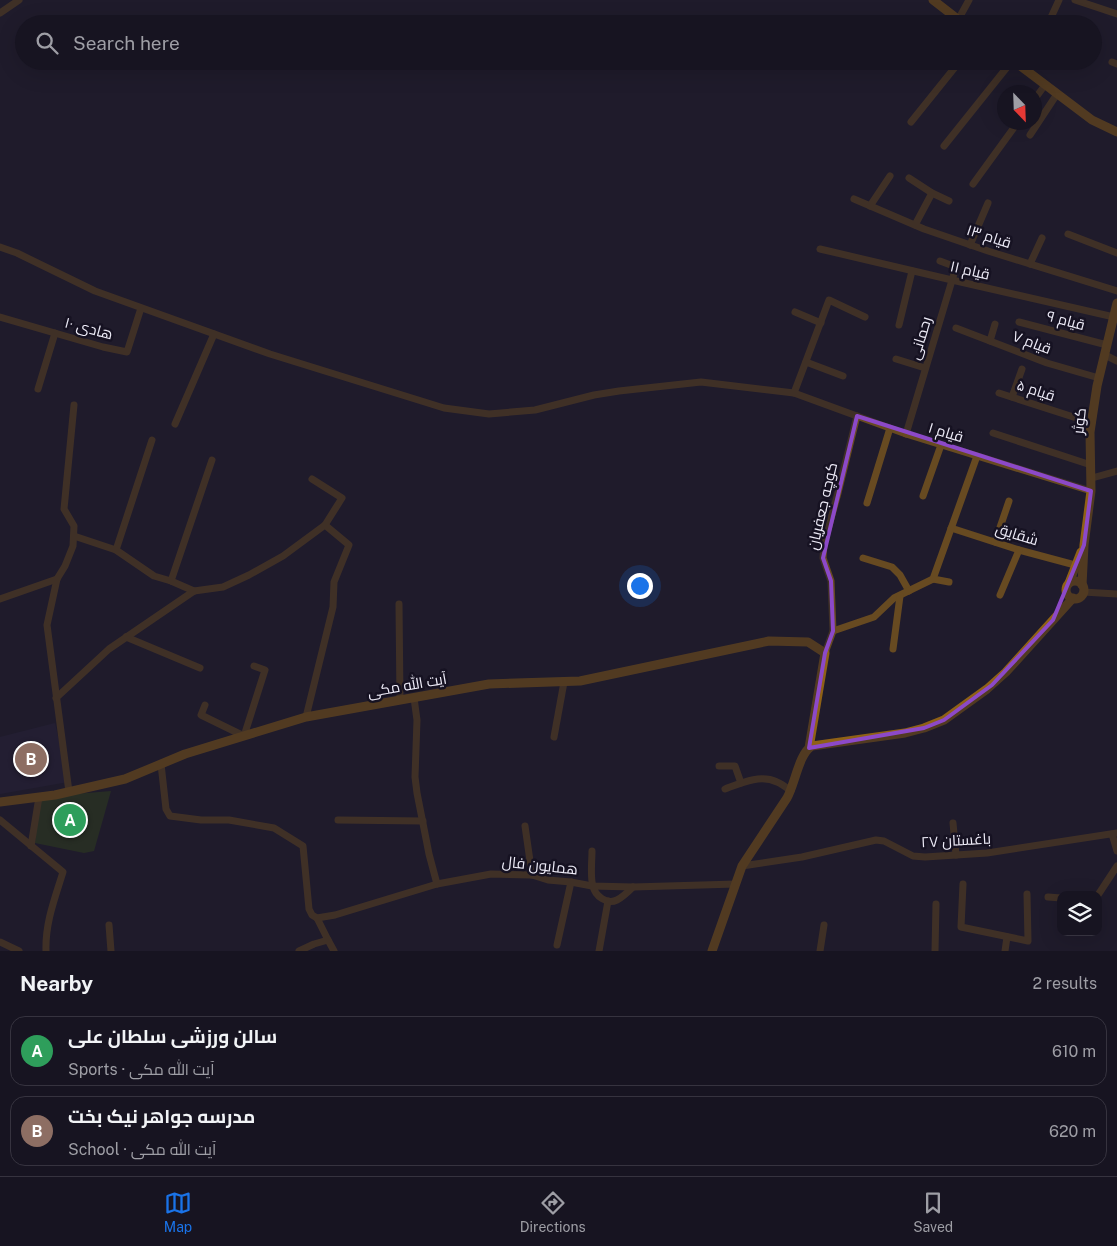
<!DOCTYPE html>
<html lang="en">
<head>
<meta charset="utf-8">
<style>
	:root { --surface:#171421; --page:#24212e; --text:#f1f3f6; --muted:#9e9ea5; --line:#36333f; --accent:#1a73e8 }
	body { margin:0; font-family:"Public Sans",Cairo,sans-serif; background:var(--page); color:var(--text) }
	.controls { position:absolute; right:15px; bottom:15px; display:grid; overflow:hidden; border-radius:10px; box-shadow:0 5px 20px #0002 }
	.controls button { width:45px; height:45px; display:grid; place-items:center; padding:0; border:0; border-bottom:1px solid var(--line); background:var(--surface); color:var(--text); font:25px sans-serif }
	.compass { position:absolute; left:997px; top:85px; width:45px; height:45px; border-radius:50%; background:var(--surface); box-shadow:0 5px 20px #0002; rotate:157deg }
	.you { position:absolute; left:639px; top:585px; width:18px; height:18px; margin:-12px; border:4px solid #fff; border-radius:50%; background:#1a73e8; box-shadow:0 0 0 8px #1a73e833 }
	.badge { display:grid; place-items:center; width:32px; height:32px; border-radius:50%; background:var(--accent); color:#fff; font-size:16px; font-weight:700 }
	.pin { position:absolute; translate:-50% -50%; border:2px solid #fff; box-shadow:0 1px 5px #0006 }
	.list { margin:0; padding:0; list-style:none }
	h2 { display:flex; justify-content:space-between; align-items:center; height:65px; margin:0; padding:0 20px; font-size:21px }
	h2 small { font-size:16px; font-weight:400; color:var(--muted) }
	.list li { display:grid; grid-template-columns:32px 1fr auto; gap:15px; align-items:center; box-sizing:border-box; height:70px; margin:0 10px 10px; padding:0 10px; border:1px solid var(--line); border-radius:15px }
	.list b { display:block; font-size:19px; white-space:nowrap }
	.list p { margin:0; font-size:16px; white-space:nowrap; color:var(--muted) }
	.list em { font-size:16px; font-style:normal; color:var(--muted) }
	.icon { flex:none; width:28px; height:28px; fill:none; stroke:currentColor; stroke-width:2; stroke-linecap:round; stroke-linejoin:round }
	.map { position:relative; flex:none; width:1117px; height:951px; overflow:hidden }
	.search { position:absolute; background:var(--surface); box-shadow:0 5px 20px #0002; left:15px; right:15px; top:15px; height:55px; display:flex; align-items:center; gap:12px; box-sizing:border-box; padding:0 18px; border-radius:28px; color:var(--muted); font-size:19px }
	.sheet { height:225px; background:var(--surface) }
	nav { display:flex; justify-content:space-around; align-items:center; box-sizing:border-box; height:70px; border-top:1px solid var(--line); background:var(--surface); font-size:14px; color:var(--muted) }
	nav a { display:grid; justify-items:center; gap:2px }
	nav .on { color:var(--accent) }
	.map>svg:first-child { display:block }
	.built { fill:#29233a }
	.green { fill:#32441b }
	.lines { fill:none; stroke-linecap:round; stroke-linejoin:round }
	.street { stroke:#674a21; stroke-width:7 }
	.secondary { stroke:#8f6116; stroke-width:9 }
	.marked { fill:none; stroke:#8c49c8; stroke-width:4; stroke-linejoin:round }
	.labels { text-anchor:middle; dominant-baseline:central; stroke-width:5; stroke-linejoin:round; paint-order:stroke }
	.street-label { font-size:15px; fill:#eeecf8; stroke:#161222 }
</style>
</head>
<body>
<div class="map">
<svg width="1117" height="951" viewBox="0 0 1117 951">
	<rect width="100%" height="100%" fill="#1f1b2c"/>
	<polygon class="built" points="55,723 68,782 0,794 0,737"/>
	<polygon class="green" points="111,791 94,851 84,853 35,843 39,797"/>
	<g class="lines">
		<g class="street">
			<polyline points="1075,0 1117,14"/>
			<polyline points="0,13 19,0"/>
			<polyline points="958,20 969,0"/>
			<polyline points="1048,24 1059,0"/>
			<polyline points="1112,62 1117,64"/>
			<polyline points="1034,100 1045,85"/>
			<polyline points="911,122 960,61"/>
			<polyline points="1030,135 1057,94"/>
			<polyline points="944,146 1012,61"/>
			<polyline points="909,178 932,193 949,201"/>
			<polyline points="973,184 1018,122"/>
			<polyline points="854,199 924,229 988,251 1117,291"/>
			<polyline points="870,206 890,176"/>
			<polyline points="915,225 932,193"/>
			<polyline points="1068,234 1117,253"/>
			<polyline points="970,245 988,203"/>
			<polyline points="0,247 17,253 95,291 270,354 444,408 489,414 535,410 594,395 619,391 701,382 794,393 906,434 1091,491"/>
			<polyline points="820,249 952,280 1114,317"/>
			<polyline points="1030,264 1042,238"/>
			<polyline points="795,312 821,323"/>
			<polyline points="0,317 103,347 127,352 141,308"/>
			<polyline points="1019,322 1107,345"/>
			<polyline points="899,325 912,271"/>
			<polyline points="956,328 1047,363 1099,378"/>
			<polyline points="990,341 995,324"/>
			<polyline points="1105,355 1117,361"/>
			<polyline points="896,359 925,368"/>
			<polyline points="806,362 843,376"/>
			<polyline points="38,389 55,333"/>
			<polyline points="794,393 829,300 865,317"/>
			<polyline points="999,393 1092,423"/>
			<polyline points="1012,397 1022,369"/>
			<polyline points="175,424 214,334"/>
			<polyline points="993,433 1091,465"/>
			<polyline points="906,434 956,267 940,261"/>
			<polyline points="1092,478 1117,471"/>
			<polyline points="312,479 342,498 325,525"/>
			<polyline points="923,496 941,445"/>
			<polyline points="867,503 890,428"/>
			<polyline points="951,528 1019,550 1075,565"/>
			<polyline points="74,536 116,550 154,576 171,581 194,591"/>
			<polyline points="995,542 1009,501"/>
			<polyline points="116,550 152,440"/>
			<polyline points="863,558 892,567 900,575 909,591"/>
			<polyline points="933,579 949,582"/>
			<polyline points="171,581 212,460"/>
			<polyline points="1083,592 1117,594"/>
			<polyline points="1000,595 1019,550"/>
			<polyline points="0,599 57,579"/>
			<polyline points="399,604 400,700"/>
			<polyline points="833,631 874,617 894,598 933,579 977,456"/>
			<polyline points="126,637 200,668"/>
			<polyline points="893,649 900,596"/>
			<polyline points="825,653 833,631 831,581 823,558 824,544 838,493 857,416"/>
			<polyline points="56,698 109,649 194,591 223,587 249,575 283,556 325,525 349,545 334,582 333,607 306,717"/>
			<polyline points="414,698 417,720 415,777 417,793 429,854 437,884"/>
			<polyline points="205,705 201,715 244,736 265,670 254,666"/>
			<polyline points="554,737 564,682"/>
			<polyline points="161,764 166,809 170,816 201,820 229,820 274,828 303,846 309,909 312,915 317,918 328,940 314,944 299,951"/>
			<polyline points="719,766 735,766 741,783"/>
			<path d="M725 789C741 783 760 774 777 782 782 784 787 788 791 791"/>
			<polyline points="69,792 47,625 57,579 65,566 73,546 74,526 64,509 74,405"/>
			<path d="M0 820 63 872C55 898 45 923 46 951"/>
			<polyline points="338,820 423,821"/>
			<polyline points="953,823 956,855"/>
			<polyline points="525,826 532,875"/>
			<polyline points="1112,834 1117,851"/>
			<polyline points="31,846 39,797"/>
			<path d="M592 851C592 860 590 878 593 886 595 896 607 905 617 900 623 897 628 892 633 887"/>
			<polyline points="742,866 802,857 876,840 884,841 913,856 925,857 987,853 1117,833"/>
			<polyline points="963,884 961,927 1028,941 1027,894"/>
			<polyline points="1098,895 1117,866"/>
			<polyline points="1048,897 1061,898"/>
			<polyline points="317,918 335,915 437,884 491,874 532,875 548,880 571,882 592,886 633,887 736,884"/>
			<polyline points="109,925 111,951"/>
			<polyline points="328,940 334,951"/>
			<polyline points="0,942 19,951"/>
			<polyline points="557,945 571,882"/>
			<polyline points="599,951 608,901"/>
			<polyline points="820,951 824,925"/>
			<polyline points="935,951 936,904"/>
			<polyline points="1005,951 1007,937"/>
		</g>
		<g class="secondary">
			<polyline points="933,0 964,24"/>
			<polyline points="1014,61 1092,120 1117,132"/>
			<circle cx="1075" cy="590" r="9"/>
			<polyline points="1069,583 1081,552"/>
			<polyline points="1082,585 1084,545 1091,491 1090,432 1097,386 1117,303"/>
			<polyline points="0,802 55,795 125,779 185,754 306,717 489,684 580,681 769,641 808,642 825,653 809,748"/>
			<path d="M712 951 742 866 787 798C795 784 799 753 812 746L905 733 924 728 944 720 987 689 1006 672 1073 598"/>
		</g>
	</g>
	<path d="M0 0H1117V951H0ZM857 416 1091 491 1084 545 1053 620 992 685 944 720 924 728 809 748 825 653 833 631 831 581 823 558Z" fill="#1f1b2c" fill-opacity=".55" fill-rule="evenodd"/>
	<path class="marked" d="M857 416 1091 491 1084 545 1053 620 992 685 944 720 924 728 809 748 825 653 833 631 831 581 823 558Z"/>
	<g class="labels">
		<g class="street-label">
			<text transform="translate(989 236) rotate(18)">قیام ۱۳</text>
			<text transform="translate(970 270) rotate(13)">قیام ۱۱</text>
			<text transform="translate(1066 320) rotate(15)">قیام ۹</text>
			<text transform="translate(89 328) rotate(15)">هادی ۱۰</text>
			<text transform="translate(920 338) rotate(-73)">رحمانی</text>
			<text transform="translate(1032 342) rotate(21)">قیام ۷</text>
			<text transform="translate(1036 390) rotate(18)">قیام ۵</text>
			<text transform="translate(1079 421) rotate(-84)">کوثر</text>
			<text transform="translate(946 432) rotate(17)">قیام ۱</text>
			<text transform="translate(822 506) rotate(-77)">کوچه جعفریان</text>
			<text transform="translate(1017 534) rotate(17)">شقایق</text>
			<text transform="translate(407 685) rotate(-10)">آیت الله مکی</text>
			<text transform="translate(956 840) rotate(-3)">باغستان ۲۷</text>
			<text transform="translate(540 865) rotate(6)">همایون فال</text>
		</g>
	</g>
</svg>
<div class="controls">
<button><svg class="icon" aria-label="layers" viewBox="0 0 24 24"><path d="M12 4l9 5-9 5-9-5zM3 14l9 5 9-5"/></svg></button>
</div>
<svg class="compass" viewBox="-18 -18 36 36"><path d="M0-13l5 13h-10z" fill="#e53935"/><path d="M0 13l5-13h-10z" fill="#9e9ea5"/></svg>
<div class="you"></div>
<div class="pin badge" style="left:70px;top:820px;background:#2e9e5b">A</div>
<div class="pin badge" style="left:31px;top:759px;background:#8d6e63">B</div>
<div class="search"><svg class="icon" aria-label="search" viewBox="0 0 24 24"><circle cx="10" cy="10" r="6"/><path d="M15 15l6 6"/></svg>Search here</div>
</div>
<section class="sheet">
<h2>Nearby<small>2 results</small></h2>
<ul class="list">
<li><span class="badge" style="background:#2e9e5b">A</span><div><b>سالن ورزشی سلطان علی</b><p>Sports · آیت الله مکی</p></div><em>610 m</em></li>
<li><span class="badge" style="background:#8d6e63">B</span><div><b>مدرسه جواهر نیک بخت</b><p>School · آیت الله مکی</p></div><em>620 m</em></li>
</ul>
</section>
<nav>
<a class="on"><svg class="icon" aria-label="map" viewBox="0 0 24 24"><path d="M3 6l6-2 6 2 6-2v14l-6 2-6-2-6 2zM9 4v14M15 6v14"/></svg>Map</a>
<a><svg class="icon" aria-label="directions" viewBox="0 0 24 24"><path d="M12 3l9 9-9 9-9-9zM9 14v-3h6M13 9l2 2-2 2"/></svg>Directions</a>
<a><svg class="icon" aria-label="saved" viewBox="0 0 24 24"><path d="M7 4h10v16l-5-4-5 4z"/></svg>Saved</a>
</nav>
</body>
</html>
